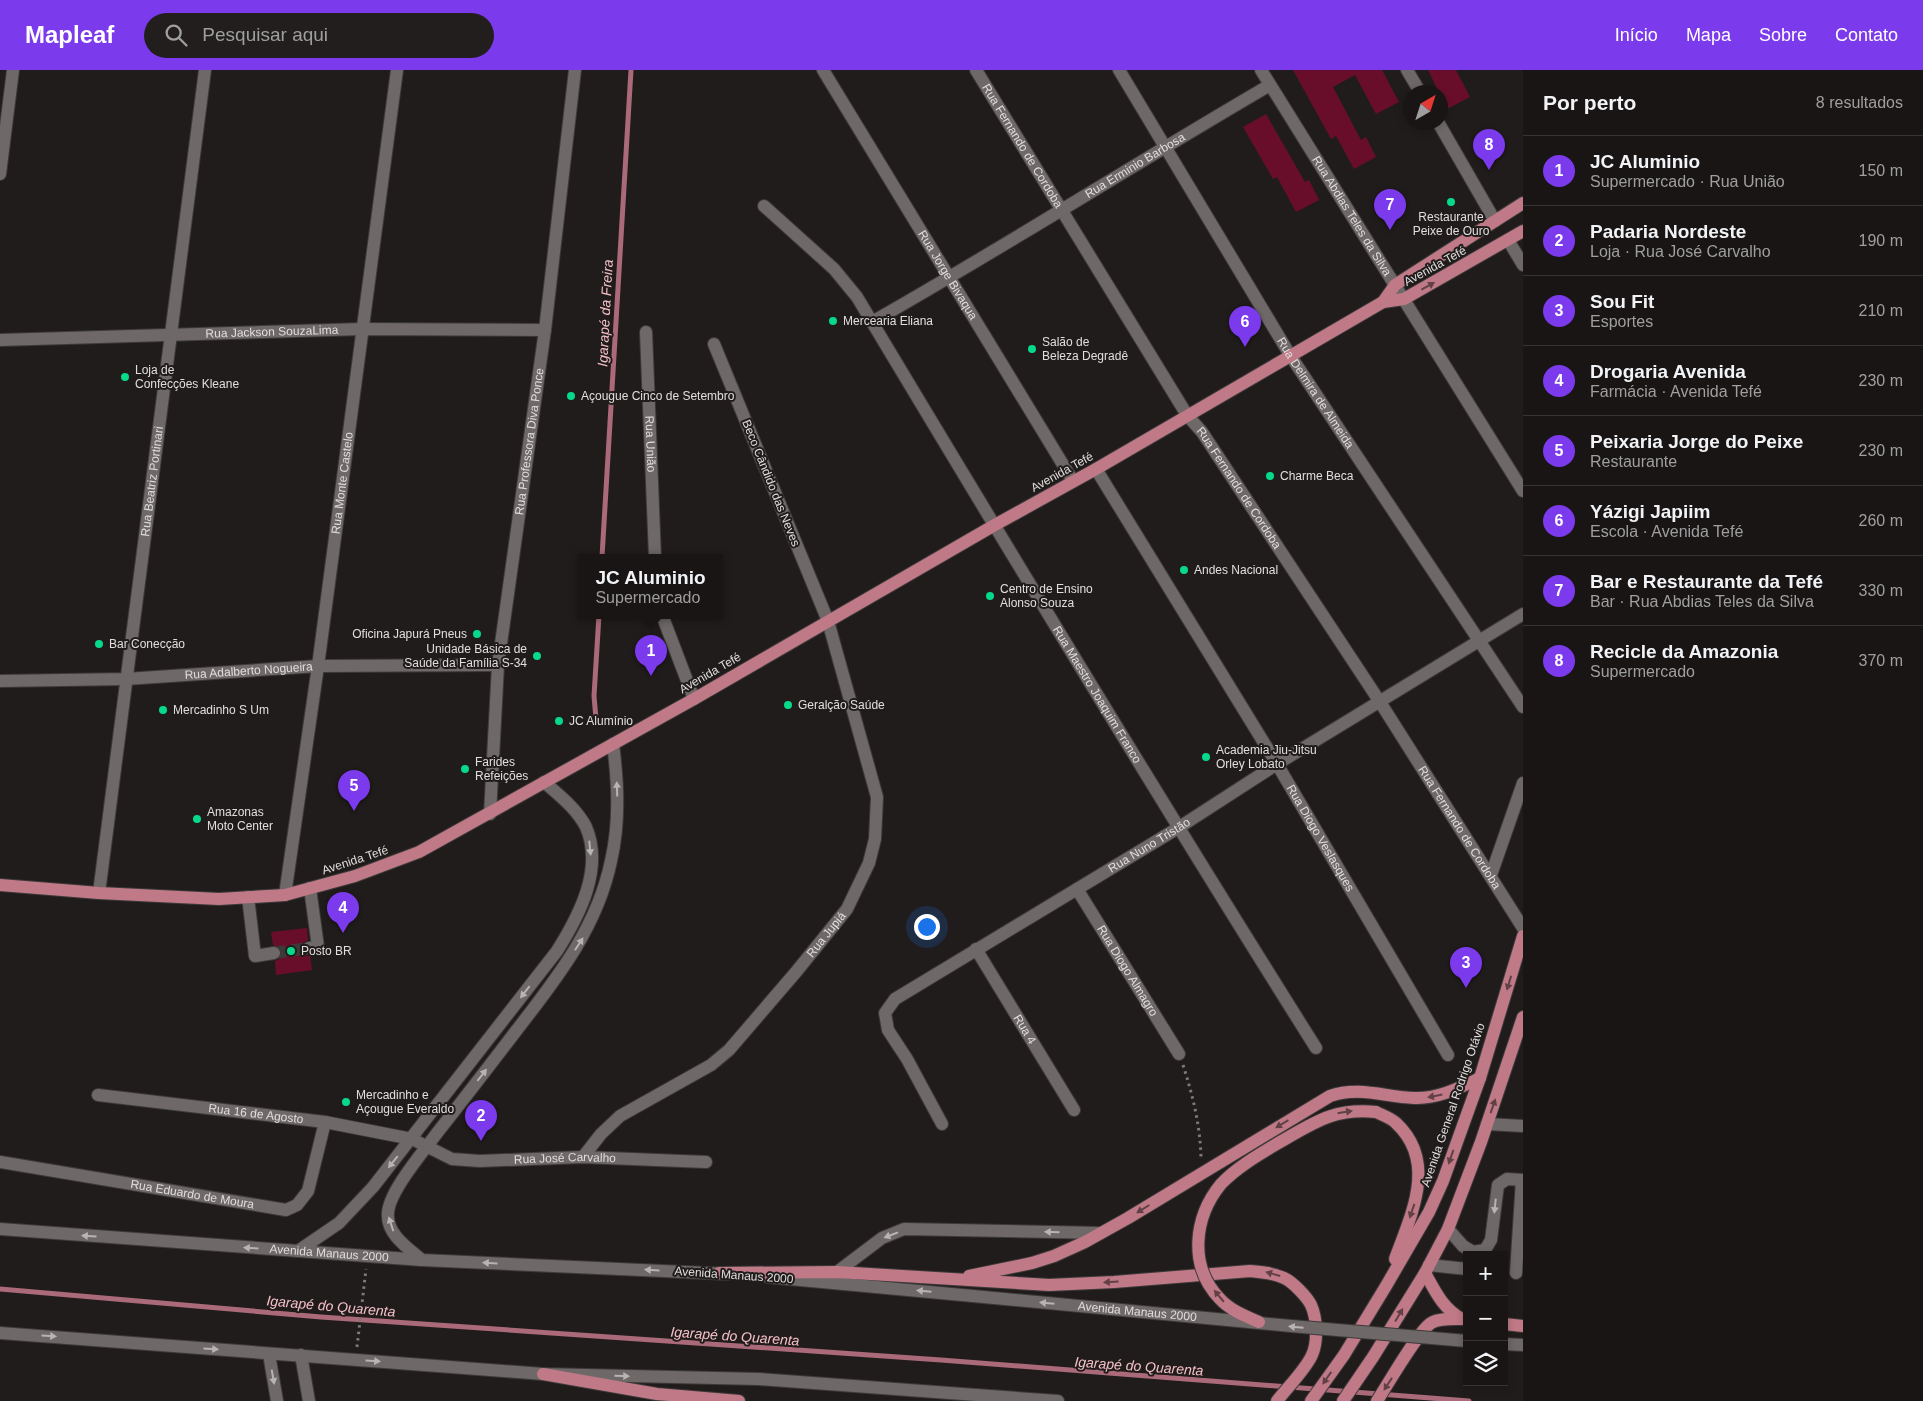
<!DOCTYPE html>
<html lang="pt">
<head>
<meta charset="utf-8">
<style>
	:root { --surface:#191515; --page:#221e1e; --text:#f1f3f6; --muted:#9f9fa0; --line:#373434; --accent:#7c3aed }
	body { margin:0; font-family:Arial,sans-serif; background:var(--page); color:var(--text) }
	.controls { position:absolute; right:15px; bottom:15px; display:grid; overflow:hidden; border-radius:0px; box-shadow:0 2px 8px #0003 }
	.controls button { width:45px; height:45px; display:grid; place-items:center; padding:0; border:0; border-bottom:1px solid var(--line); background:var(--surface); color:var(--text); font:25px sans-serif }
	.compass { position:absolute; left:1403px; top:15px; width:45px; height:45px; border-radius:50%; background:var(--surface); box-shadow:0 2px 8px #0003; rotate:39deg }
	.you { position:absolute; left:926px; top:856px; width:18px; height:18px; margin:-12px; border:4px solid #fff; border-radius:50%; background:#1a73e8; box-shadow:0 0 0 8px #1a73e833 }
	.badge { display:grid; place-items:center; width:32px; height:32px; border-radius:50%; background:var(--accent); color:#fff; font-size:16px; font-weight:700 }
	.pin { position:absolute; translate:-50% -41px; filter:drop-shadow(0 1px 2px #0008) }
	.pin::after { content:''; position:absolute; top:26px; width:18px; height:15px; background:inherit; clip-path:polygon(0 0,100% 0,50% 100%) }
	.popup { position:absolute; left:578px; top:484px; width:145px; height:65px; box-sizing:border-box; display:grid; place-content:center; border-radius:0px; background:var(--surface); filter:drop-shadow(0 1px 4px #0005); font-size:16px; white-space:nowrap; color:var(--muted) }
	.popup b { font-size:19px; color:var(--text) }
	.popup::after { content:''; position:absolute; left:50%; top:100%; margin-left:-10px; border:10px solid transparent; border-top-color:var(--surface) }
	.list { margin:0; padding:0; list-style:none }
	h2 { display:flex; justify-content:space-between; align-items:center; height:65px; margin:0; padding:0 20px; font-size:21px }
	h2 small { font-size:16px; font-weight:400; color:var(--muted) }
	.list li { display:grid; grid-template-columns:32px 1fr auto; gap:15px; align-items:center; box-sizing:border-box; height:70px; padding:0 20px; border-top:1px solid var(--line) }
	.list b { display:block; font-size:19px; white-space:nowrap }
	.list p { margin:0; font-size:16px; white-space:nowrap; color:var(--muted) }
	.list em { font-size:16px; font-style:normal; color:var(--muted) }
	.icon { flex:none; width:28px; height:28px; fill:none; stroke:currentColor; stroke-width:2; stroke-linecap:round; stroke-linejoin:round }
	.map { position:relative; flex:none; width:1523px; height:1331px; overflow:hidden }
	header { display:flex; align-items:center; gap:30px; box-sizing:border-box; height:70px; padding:0 25px; background:var(--accent); color:#fff }
	header strong { font-size:24px }
	nav { display:flex; gap:28px; margin-inline-start:auto; font-size:18px }
	.search { width:350px; height:45px; background:var(--page); display:flex; align-items:center; gap:12px; box-sizing:border-box; padding:0 18px; border-radius:28px; color:var(--muted); font-size:19px }
	main { display:flex }
	aside { flex:1; background:var(--surface) }
	.map>svg:first-child { display:block }
	.lines { fill:none; stroke-linecap:round; stroke-linejoin:round }
	.stream { stroke:#aa6a79; stroke-width:5 }
	.building { fill:#680e2b }
	.minor-tunnel { stroke:#3e3939; stroke-width:12; stroke-dasharray:12 6; stroke-linecap:butt }
	.minor-casing { stroke:#3d3a3a; stroke-width:14 }
	.major-casing { stroke:#3d3a3a; stroke-width:14 }
	.path { stroke:#7d7979; stroke-width:3; stroke-dasharray:2.5 4; stroke-linecap:butt }
	.minor { stroke:#6e6868; stroke-width:12 }
	.major { stroke:#c07986; stroke-width:12 }
	.minor-bridge-casing { stroke:#3d3a3a; stroke-width:14; stroke-linecap:butt }
	.major-bridge-casing { stroke:#3d3a3a; stroke-width:14; stroke-linecap:butt }
	.minor-bridge { stroke:#6e6868; stroke-width:12 }
	.major-bridge { stroke:#c07986; stroke-width:12 }
	.oneway { fill:#614146 }
	.oneway2 { fill:#b8b4b4 }
	.poi-dot { fill:#07d98b; stroke:#211c1c; stroke-width:2 }
	.labels { text-anchor:middle; dominant-baseline:central; stroke-width:4; stroke-linejoin:round; paint-order:stroke }
	.street-label { font-size:12px; fill:#e0dddd; stroke:#211c1c }
	.poi-label { font-size:12px; fill:#e0dddd; stroke:#211c1c; text-anchor:start }
	.water-label { font-size:14px; font-style:italic; fill:#f5c0c8; stroke:#211c1c }
</style>
</head>
<body>
<header>
<strong>Mapleaf</strong>
<div class="search"><svg class="icon" aria-label="search" viewBox="0 0 24 24"><circle cx="10" cy="10" r="6"/><path d="M15 15l6 6"/></svg>Pesquisar aqui</div>
<nav><a>Início</a><a>Mapa</a><a>Sobre</a><a>Contato</a></nav>
</header>
<main>
<div class="map">
<svg width="1523" height="1331" viewBox="0 0 1523 1331">
	<rect width="100%" height="100%" fill="#211c1c"/>
	<g class="lines">
		<g class="stream">
			<polyline points="602,487 631,0"/>
			<polyline points="596,649 594,626 599,545"/>
			<polyline points="0,1219 321,1247 941,1290 1469,1331"/>
		</g>
	</g>
	<g class="building">
		<polygon points="1293,0 1382,0 1399,32 1376,44 1355,5 1333,17 1361,70 1366,67 1376,87 1354,99 1336,66 1331,69"/>
		<polygon points="1428,0 1456,0 1470,27 1447,39"/>
		<polygon points="1266,44 1305,112 1309,110 1319,130 1296,142 1277,107 1273,109 1243,57"/>
		<polygon points="307,858 308,870 302,874 301,879 305,885 310,886 312,900 276,905 275,891 279,889 282,882 280,878 273,875 271,862"/>
	</g>
	<g class="lines">
		<polyline class="minor-tunnel" points="274,883 309,878"/>
		<g class="minor-casing">
			<g id="minor">
				<path id="s1" d="M823 0 1073 411"/>
				<path id="s2" d="M976 0 1187 345 1202 362 1380 632 1523 858"/>
				<path id="s3" d="M1119 0 1290 285 1523 637"/>
				<path id="s4" d="M1261 0 1523 421"/>
				<polyline points="1407,0 1420,22"/>
				<polyline points="1438,52 1495,151"/>
				<polyline points="0,104 13,0"/>
				<path id="s5" d="M764 136 834 199 857 227C1008 479 1159 729 1316 978"/>
				<polyline points="1508,170 1523,195"/>
				<path id="s6" d="M872 252C1006 176 1136 93 1270 15"/>
				<path id="s7" d="M646 262 655 487"/>
				<path id="s8" d="M0 270 362 259 545 260"/>
				<path id="s9" d="M1096 399 1277 694 1448 985"/>
				<polyline points="662,545 694,629"/>
				<path id="s10" d="M0 611 126 609 318 596 498 595"/>
				<path id="s11" d="M490 744 498 595 545 260 575 0"/>
				<polyline points="1491,805 1523,713"/>
				<path id="s12" d="M1077 819 1179 984"/>
				<path id="s13" d="M99 823 205 0"/>
				<path id="s14" d="M285 825 318 596 397 0"/>
				<polyline points="248,827 255,886 274,883"/>
				<polyline points="309,878 318,877 310,818"/>
				<path id="s15" d="M976 879 1074 1040"/>
				<path id="s16" d="M98 1025 325 1052 412 1069 452 1089 480 1091 583 1087 706 1092"/>
				<path id="s17" d="M942 1054 907 989 888 960 885 943 895 929 1178 758 1277 694 1523 544"/>
				<polyline points="1487,1054 1523,1056"/>
				<path id="s18" d="M583 1087 601 1064 620 1046 711 995 729 980 796 902 847 839 869 793 875 769 877 727 828 551 714 274"/>
				<path id="s19" d="M0 1092 286 1140 297 1135 308 1121 325 1052"/>
				<path id="s20" d="M0 1159 422 1190 729 1204"/>
				<polyline points="1448,1159 1463,1176 1473,1182 1485,1180 1491,1170 1498,1115 1507,1109 1523,1110"/>
				<path d="M298 1181 339 1153 373 1117 557 881C579 846 604 799 586 757 577 739 559 725 544 712"/>
				<path d="M422 1190C408 1178 386 1164 388 1143 389 1121 424 1081 437 1063 464 1029 490 995 516 961 557 908 597 858 611 791 620 752 618 713 613 674"/>
				<polyline points="1429,1195 1467,1199"/>
				<polyline points="837,1202 882,1168 904,1159 1101,1163"/>
				<polyline points="1516,1203 1522,1110"/>
				<polyline points="768,1207 973,1226"/>
				<polyline points="0,1263 543,1304 759,1309 1058,1331"/>
				<polyline points="1504,1274 1523,1275"/>
				<polyline points="269,1284 277,1331"/>
				<polyline points="301,1285 309,1331"/>
			</g>
		</g>
		<g class="major-casing">
			<g id="major">
				<polyline points="1383,232 1404,229 1523,161"/>
				<polyline points="0,815 99,823 219,829 285,825 355,806 419,782 694,629 993,456 1096,399 1383,232 1395,215 1523,133"/>
				<path d="M1376 1042C1382 1045 1391 1048 1396 1053 1438 1092 1411 1145 1395 1189"/>
				<path d="M719 1203 837 1202 1049 1215 1114 1212 1250 1201C1262 1202 1273 1203 1284 1208 1293 1212 1307 1227 1311 1235 1317 1248 1318 1272 1312 1285 1306 1299 1287 1318 1277 1331"/>
				<path d="M1425 1203C1435 1221 1443 1239 1462 1249"/>
				<path d="M969 1206 1032 1193 1054 1186 1085 1172 1128 1148 1330 1026C1359 1016 1385 1027 1414 1028 1438 1029 1459 1018 1480 1008"/>
				<polyline points="1504,1254 1523,1256"/>
				<polyline points="543,1304 657,1324 739,1331"/>
				<polyline points="1311,1331 1344,1285 1386,1216 1429,1142 1443,1111 1480,1008 1523,866"/>
				<polyline points="1343,1331 1373,1287 1425,1203 1448,1159 1481,1072 1523,947"/>
				<path d="M1377 1331C1388 1314 1417 1263 1431 1253 1440 1248 1453 1249 1462 1249"/>
			</g>
		</g>
		<g class="path">
			<path d="M1183 995C1193 1026 1200 1055 1201 1087"/>
			<polyline points="357,1277 366,1199"/>
		</g>
		<use href="#minor" class="minor"/>
		<use href="#major" class="major"/>
		<g class="minor-bridge-casing">
			<g id="minor-bridge">
				<path id="s21" d="M973 1226 1291 1256 1467 1271"/>
			</g>
		</g>
		<g class="major-bridge-casing">
			<path id="major-bridge" d="M1259 1252C1245 1246 1230 1240 1220 1229 1188 1196 1194 1147 1221 1114 1237 1097 1260 1084 1280 1072 1315 1052 1334 1038 1376 1042"/>
		</g>
		<use href="#minor-bridge" class="minor-bridge"/>
		<use href="#major-bridge" class="major-bridge"/>
	</g>
	<defs><path id="oneway-solid" d="M-6-.8H1V-3.2L6.5 0L1 3.2V.8H-6Z" transform="scale(1.25)"/></defs>
	<g class="oneway">
		<use href="#oneway-solid" transform="translate(1428 216) rotate(-29)"/>
		<use href="#oneway-solid" transform="translate(1509 913) rotate(107)"/>
		<use href="#oneway-solid" transform="translate(1435 1026) rotate(169)"/>
		<use href="#oneway-solid" transform="translate(1493 1036) rotate(-71)"/>
		<use href="#oneway-solid" transform="translate(1345 1042) rotate(-9)"/>
		<use href="#oneway-solid" transform="translate(1282 1054) rotate(149)"/>
		<use href="#oneway-solid" transform="translate(1451 1087) rotate(109)"/>
		<use href="#oneway-solid" transform="translate(1143 1139) rotate(148)"/>
		<use href="#oneway-solid" transform="translate(1412 1141) rotate(109)"/>
		<use href="#oneway-solid" transform="translate(1273 1204) rotate(-164)"/>
		<use href="#oneway-solid" transform="translate(1111 1212) rotate(177)"/>
		<use href="#oneway-solid" transform="translate(1219 1226) rotate(-130)"/>
		<use href="#oneway-solid" transform="translate(1399 1245) rotate(-59)"/>
		<use href="#oneway-solid" transform="translate(1327 1308) rotate(125)"/>
		<use href="#oneway-solid" transform="translate(1388 1314) rotate(123)"/>
	</g>
	<g class="oneway2">
		<use href="#oneway-solid" transform="translate(617 719) rotate(-92)"/>
		<use href="#oneway-solid" transform="translate(590 778) rotate(84)"/>
		<use href="#oneway-solid" transform="translate(579 874) rotate(-57)"/>
		<use href="#oneway-solid" transform="translate(525 922) rotate(128)"/>
		<use href="#oneway-solid" transform="translate(482 1005) rotate(-52)"/>
		<use href="#oneway-solid" transform="translate(393 1092) rotate(129)"/>
		<use href="#oneway-solid" transform="translate(1495 1136) rotate(96)"/>
		<use href="#oneway-solid" transform="translate(391 1154) rotate(-108)"/>
		<use href="#oneway-solid" transform="translate(1052 1162) rotate(-179)"/>
		<use href="#oneway-solid" transform="translate(891 1165) rotate(159)"/>
		<use href="#oneway-solid" transform="translate(89 1166) rotate(-176)"/>
		<use href="#oneway-solid" transform="translate(251 1178) rotate(-176)"/>
		<use href="#oneway-solid" transform="translate(490 1193) rotate(-177)"/>
		<use href="#oneway-solid" transform="translate(652 1200) rotate(-177)"/>
		<use href="#oneway-solid" transform="translate(924 1221) rotate(-175)"/>
		<use href="#oneway-solid" transform="translate(1047 1233) rotate(-175)"/>
		<use href="#oneway-solid" transform="translate(1296 1257) rotate(-175)"/>
		<use href="#oneway-solid" transform="translate(49 1266) rotate(4)"/>
		<use href="#oneway-solid" transform="translate(211 1279) rotate(4)"/>
		<use href="#oneway-solid" transform="translate(373 1291) rotate(4)"/>
		<use href="#oneway-solid" transform="translate(622 1306) rotate(1)"/>
		<use href="#oneway-solid" transform="translate(273 1307) rotate(80)"/>
	</g>
	<g class="poi-dot">
		<circle cx="1451" cy="132" r="5"/>
		<circle cx="833" cy="251" r="5"/>
		<circle cx="1032" cy="279" r="5"/>
		<circle cx="125" cy="307" r="5"/>
		<circle cx="571" cy="326" r="5"/>
		<circle cx="1270" cy="406" r="5"/>
		<circle cx="1184" cy="500" r="5"/>
		<circle cx="990" cy="526" r="5"/>
		<circle cx="477" cy="564" r="5"/>
		<circle cx="99" cy="574" r="5"/>
		<circle cx="537" cy="586" r="5"/>
		<circle cx="788" cy="635" r="5"/>
		<circle cx="163" cy="640" r="5"/>
		<circle cx="559" cy="651" r="5"/>
		<circle cx="1206" cy="687" r="5"/>
		<circle cx="465" cy="699" r="5"/>
		<circle cx="197" cy="749" r="5"/>
		<circle cx="291" cy="881" r="5"/>
		<circle cx="346" cy="1032" r="5"/>
	</g>
	<g class="labels">
		<g class="street-label">
			<text stroke="none"><textPath href="#s2" startOffset="89">Rua Fernando de Cordoba</textPath></text>
			<text stroke="none"><textPath href="#s6" startOffset="306">Rua Erminio Barbosa</textPath></text>
			<text stroke="none"><textPath href="#s4" startOffset="172">Rua Abdias Teles da Silva</textPath></text>
			<text transform="translate(1435 196) rotate(-29)">Avenida Tefé</text>
			<text stroke="none"><textPath href="#s1" startOffset="240">Rua Jorge Bivaqua</textPath></text>
			<text stroke="none"><textPath href="#s8" startOffset="272">Rua Jackson SouzaLima</textPath></text>
			<text stroke="none"><textPath href="#s3" startOffset="378">Rua Delmira de Almeida</textPath></text>
			<text stroke="none"><textPath href="#s11" startOffset="375">Rua Professora Diva Ponce</textPath></text>
			<text stroke="none"><textPath href="#s7" startOffset="112">Rua União</textPath></text>
			<text transform="translate(1062 402) rotate(-29)">Avenida Tefé</text>
			<text stroke="none"><textPath href="#s13" startOffset="415">Rua Beatriz Portinari</textPath></text>
			<text stroke="none"><textPath href="#s14" startOffset="416">Rua Monte Castelo</textPath></text>
			<text transform="translate(771 413) rotate(68)">Beco Cândido das Neves</text>
			<text stroke="none"><textPath href="#s2" startOffset="494">Rua Fernando de Cordoba</textPath></text>
			<text stroke="none"><textPath href="#s10" startOffset="249">Rua Adalberto Nogueira</textPath></text>
			<text transform="translate(710 603) rotate(-30)">Avenida Tefé</text>
			<text stroke="none"><textPath href="#s5" startOffset="595">Rua Maestro Joaquim Franco</textPath></text>
			<text stroke="none"><textPath href="#s2" startOffset="899">Rua Fernando de Cordoba</textPath></text>
			<text stroke="none"><textPath href="#s9" startOffset="432">Rua Diogo Veslasques</textPath></text>
			<text stroke="none"><textPath href="#s17" startOffset="440">Rua Nuno Tristão</textPath></text>
			<text transform="translate(355 790) rotate(-18)">Avenida Tefé</text>
			<text stroke="none"><textPath href="#s18" startOffset="334">Rua Jupiá</textPath></text>
			<text stroke="none"><textPath href="#s12" startOffset="96">Rua Diogo Almagro</textPath></text>
			<text stroke="none"><textPath href="#s15" startOffset="94">Rua 4</textPath></text>
			<text transform="translate(1453 1035) rotate(-71)">Avenida General Rodrigo Otávio</text>
			<text stroke="none"><textPath href="#s16" startOffset="159">Rua 16 de Agosto</textPath></text>
			<text stroke="none"><textPath href="#s16" startOffset="475">Rua José Carvalho</textPath></text>
			<text stroke="none"><textPath href="#s19" startOffset="195">Rua Eduardo de Moura</textPath></text>
			<text stroke="none"><textPath href="#s20" startOffset="330">Avenida Manaus 2000</textPath></text>
			<text transform="translate(734 1205) rotate(4)">Avenida Manaus 2000</text>
			<text stroke="none"><textPath href="#s21" startOffset="165">Avenida Manaus 2000</textPath></text>
		</g>
		<g class="poi-label">
			<text x="1451" y="147" text-anchor="middle">Restaurante<tspan x="1451" dy="14">Peixe de Ouro</tspan></text>
			<text x="843" y="251">Mercearia Eliana</text>
			<text x="1042" y="272">Salão de<tspan x="1042" dy="14">Beleza Degradê</tspan></text>
			<text x="135" y="300">Loja de<tspan x="135" dy="14">Confecções Kleane</tspan></text>
			<text x="581" y="326">Açougue Cinco de Setembro</text>
			<text x="1280" y="406">Charme Beca</text>
			<text x="1194" y="500">Andes Nacional</text>
			<text x="1000" y="519">Centro de Ensino<tspan x="1000" dy="14">Alonso Souza</tspan></text>
			<text x="467" y="564" text-anchor="end">Oficina Japurá Pneus</text>
			<text x="109" y="574">Bar Conecção</text>
			<text x="527" y="579" text-anchor="end">Unidade Básica de<tspan x="527" dy="14">Saúde da Família S-34</tspan></text>
			<text x="798" y="635">Geralção Saúde</text>
			<text x="173" y="640">Mercadinho S Um</text>
			<text x="569" y="651">JC Alumínio</text>
			<text x="1216" y="680">Academia Jiu-Jitsu<tspan x="1216" dy="14">Orley Lobato</tspan></text>
			<text x="475" y="692">Farides<tspan x="475" dy="14">Refeições</tspan></text>
			<text x="207" y="742">Amazonas<tspan x="207" dy="14">Moto Center</tspan></text>
			<text x="301" y="881">Posto BR</text>
			<text x="356" y="1025">Mercadinho e<tspan x="356" dy="14">Açougue Everaldo</tspan></text>
		</g>
		<g class="water-label">
			<text transform="translate(605 243) rotate(-87)">Igarapé da Freira</text>
			<text transform="translate(331 1236) rotate(5)">Igarapé do Quarenta</text>
			<text transform="translate(735 1266) rotate(4)">Igarapé do Quarenta</text>
			<text transform="translate(1139 1296) rotate(4)">Igarapé do Quarenta</text>
		</g>
	</g>
</svg>
<div class="controls">
<button>+</button>
<button>−</button>
<button><svg class="icon" aria-label="layers" viewBox="0 0 24 24"><path d="M12 4l9 5-9 5-9-5zM3 14l9 5 9-5"/></svg></button>
</div>
<svg class="compass" viewBox="-18 -18 36 36"><path d="M0-13l5 13h-10z" fill="#e53935"/><path d="M0 13l5-13h-10z" fill="#9f9fa0"/></svg>
<div class="you"></div>
<div class="pin badge" style="left:651px;top:606px">1</div>
<div class="popup"><b>JC Aluminio</b>Supermercado</div>
<div class="pin badge" style="left:481px;top:1071px">2</div>
<div class="pin badge" style="left:1466px;top:918px">3</div>
<div class="pin badge" style="left:343px;top:863px">4</div>
<div class="pin badge" style="left:354px;top:741px">5</div>
<div class="pin badge" style="left:1245px;top:277px">6</div>
<div class="pin badge" style="left:1390px;top:160px">7</div>
<div class="pin badge" style="left:1489px;top:100px">8</div>
</div>
<aside>
<h2>Por perto<small>8 resultados</small></h2>
<ul class="list">
<li><span class="badge">1</span><div><b>JC Aluminio</b><p>Supermercado · Rua União</p></div><em>150 m</em></li>
<li><span class="badge">2</span><div><b>Padaria Nordeste</b><p>Loja · Rua José Carvalho</p></div><em>190 m</em></li>
<li><span class="badge">3</span><div><b>Sou Fit</b><p>Esportes</p></div><em>210 m</em></li>
<li><span class="badge">4</span><div><b>Drogaria Avenida</b><p>Farmácia · Avenida Tefé</p></div><em>230 m</em></li>
<li><span class="badge">5</span><div><b>Peixaria Jorge do Peixe</b><p>Restaurante</p></div><em>230 m</em></li>
<li><span class="badge">6</span><div><b>Yázigi Japiim</b><p>Escola · Avenida Tefé</p></div><em>260 m</em></li>
<li><span class="badge">7</span><div><b>Bar e Restaurante da Tefé</b><p>Bar · Rua Abdias Teles da Silva</p></div><em>330 m</em></li>
<li><span class="badge">8</span><div><b>Recicle da Amazonia</b><p>Supermercado</p></div><em>370 m</em></li>
</ul>
</aside>
</main>
</body>
</html>
